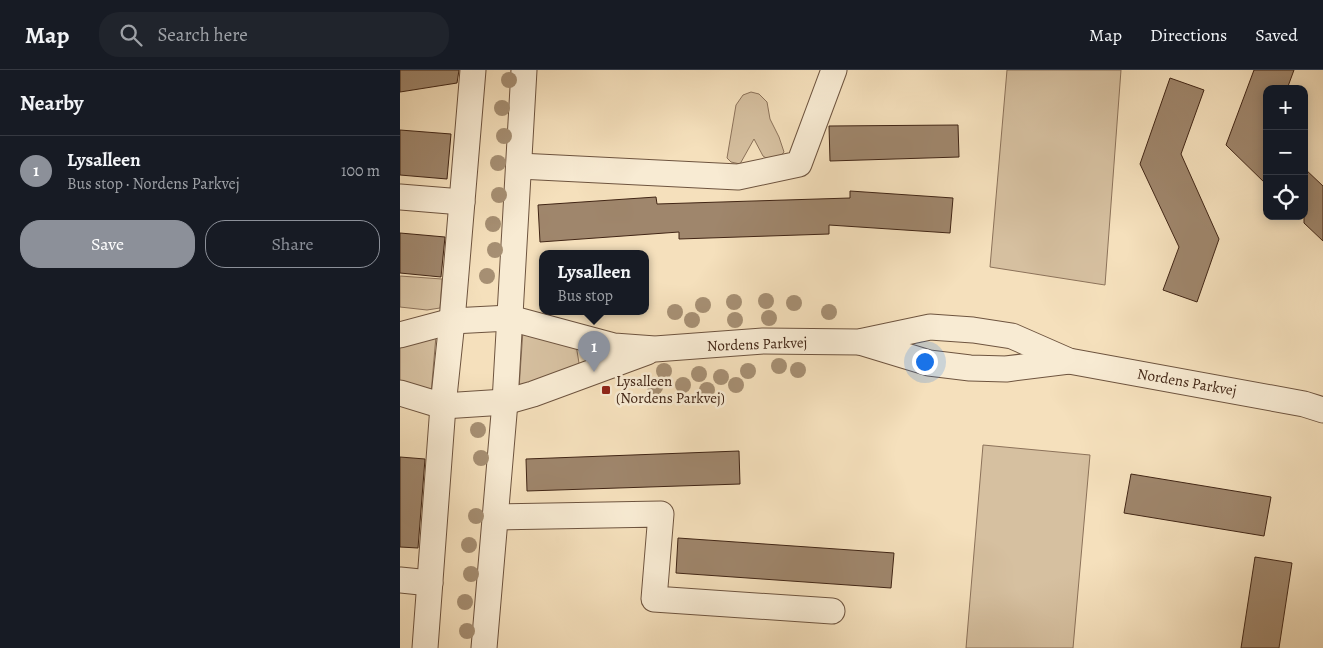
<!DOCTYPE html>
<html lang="en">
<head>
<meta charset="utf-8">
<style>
	:root { --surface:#171b24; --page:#20242c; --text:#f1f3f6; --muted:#9ea1a6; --line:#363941; --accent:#8c9099 }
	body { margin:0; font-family:Alegreya,serif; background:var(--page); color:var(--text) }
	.controls { position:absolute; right:15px; top:15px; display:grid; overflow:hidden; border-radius:10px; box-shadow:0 2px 12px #0003 }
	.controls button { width:45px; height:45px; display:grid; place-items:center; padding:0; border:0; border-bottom:1px solid var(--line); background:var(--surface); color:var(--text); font:25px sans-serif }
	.you { position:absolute; left:524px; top:291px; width:18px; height:18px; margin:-12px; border:4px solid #fff; border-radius:50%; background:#1a73e8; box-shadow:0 0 0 8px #1a73e833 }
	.badge { display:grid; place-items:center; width:32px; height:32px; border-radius:50%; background:var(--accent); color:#fff; font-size:16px; font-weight:700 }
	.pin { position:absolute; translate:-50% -41px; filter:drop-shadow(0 1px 2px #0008) }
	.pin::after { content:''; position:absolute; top:26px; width:18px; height:15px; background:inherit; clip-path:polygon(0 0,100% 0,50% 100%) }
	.popup { position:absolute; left:139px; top:180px; width:110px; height:65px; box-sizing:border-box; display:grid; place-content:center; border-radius:10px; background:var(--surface); filter:drop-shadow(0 1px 4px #0005); font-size:16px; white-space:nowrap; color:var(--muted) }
	.popup b { font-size:19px; color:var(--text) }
	.popup::after { content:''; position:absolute; left:50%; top:100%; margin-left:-10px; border:10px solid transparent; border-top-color:var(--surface) }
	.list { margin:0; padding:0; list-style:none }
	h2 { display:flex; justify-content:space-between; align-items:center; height:65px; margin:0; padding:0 20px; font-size:21px }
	h2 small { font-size:16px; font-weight:400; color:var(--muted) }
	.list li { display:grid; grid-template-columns:32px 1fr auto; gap:15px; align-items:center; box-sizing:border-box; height:70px; padding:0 20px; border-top:1px solid var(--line) }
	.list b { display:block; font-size:19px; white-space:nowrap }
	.list p { margin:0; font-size:16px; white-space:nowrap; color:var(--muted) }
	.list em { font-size:16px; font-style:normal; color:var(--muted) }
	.actions { display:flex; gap:10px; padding:15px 20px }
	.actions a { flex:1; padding:11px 0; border:1px solid var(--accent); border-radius:20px; text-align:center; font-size:18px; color:var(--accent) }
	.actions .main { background:var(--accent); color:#fff }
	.icon { flex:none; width:28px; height:28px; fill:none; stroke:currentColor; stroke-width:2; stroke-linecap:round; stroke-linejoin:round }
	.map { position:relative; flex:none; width:923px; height:578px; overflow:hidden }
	header { display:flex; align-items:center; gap:30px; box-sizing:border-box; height:70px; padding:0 25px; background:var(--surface); border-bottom:1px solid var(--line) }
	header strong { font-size:24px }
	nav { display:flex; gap:28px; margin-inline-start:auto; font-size:18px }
	.search { width:350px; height:45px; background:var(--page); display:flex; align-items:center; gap:12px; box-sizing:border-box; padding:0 18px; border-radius:20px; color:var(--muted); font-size:19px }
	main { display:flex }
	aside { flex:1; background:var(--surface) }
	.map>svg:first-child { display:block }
	.green { fill:#d6c0a0; stroke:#8c725a }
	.building { fill:#9f866c; stroke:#412515 }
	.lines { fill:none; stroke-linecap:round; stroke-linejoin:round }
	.minor-casing { stroke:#6e543f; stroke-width:27 }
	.minor { stroke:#f8ebd3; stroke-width:25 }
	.tree { fill:#a68f73 }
	.poi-dot { fill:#8f2418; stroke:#f8ebd3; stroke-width:2 }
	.labels { text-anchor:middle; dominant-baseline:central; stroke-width:5; stroke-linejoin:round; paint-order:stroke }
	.street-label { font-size:15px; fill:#412515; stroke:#f8ebd3 }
	.poi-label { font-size:15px; fill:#412515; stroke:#f8ebd3; text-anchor:start }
</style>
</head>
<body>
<header>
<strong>Map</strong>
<div class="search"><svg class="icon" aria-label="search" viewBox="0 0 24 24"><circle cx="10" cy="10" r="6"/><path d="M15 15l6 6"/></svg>Search here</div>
<nav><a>Map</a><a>Directions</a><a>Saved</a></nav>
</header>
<main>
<aside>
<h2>Nearby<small></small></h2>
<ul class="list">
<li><span class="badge">1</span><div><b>Lysalleen</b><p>Bus stop · Nordens Parkvej</p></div><em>100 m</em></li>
</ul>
<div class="actions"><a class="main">Save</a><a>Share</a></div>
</aside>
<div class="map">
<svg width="923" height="578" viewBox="0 0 923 578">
	<rect width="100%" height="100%" fill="#f5e0bc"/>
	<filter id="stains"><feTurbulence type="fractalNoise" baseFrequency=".004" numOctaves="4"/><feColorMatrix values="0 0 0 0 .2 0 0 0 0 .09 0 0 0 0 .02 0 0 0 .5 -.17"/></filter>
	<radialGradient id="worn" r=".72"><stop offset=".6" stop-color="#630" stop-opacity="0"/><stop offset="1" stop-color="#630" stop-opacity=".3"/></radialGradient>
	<g class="green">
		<polygon points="607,0 721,0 705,215 590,197"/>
		<polygon points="351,22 359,24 367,32 370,49 379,67 384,82 378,89 371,91 363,86 354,69 340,94 331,92 327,88 336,35 343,25"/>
		<polygon points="0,206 42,209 40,238 27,240 0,237"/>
		<polygon points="123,260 176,275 179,293 175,298 119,319"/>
		<polygon points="36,266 31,324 0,315 0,277"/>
		<polygon points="583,375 690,385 673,578 566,578"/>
	</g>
	<g class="building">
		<polygon points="0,0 59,0 57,13 0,22"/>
		<polygon points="854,0 894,0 887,19 867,19 867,115 826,75"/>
		<polygon points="770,8 804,20 781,84 819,169 797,232 763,220 779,177 740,94"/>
		<polygon points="558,55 559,87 430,91 429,56"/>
		<polygon points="0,60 51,64 47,109 0,105"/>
		<polygon points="904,98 923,116 923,171 904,153"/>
		<polygon points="450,121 553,128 550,163 429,155 429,164 279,169 279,162 140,172 138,135 256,127 257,134 450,128"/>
		<polygon points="0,163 45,167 41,207 0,203"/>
		<polygon points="339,381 340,414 127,421 126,389"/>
		<polygon points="0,387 25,389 18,478 0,477"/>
		<polygon points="731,404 871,427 864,466 724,443"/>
		<polygon points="278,468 494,483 491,518 276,503"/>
		<polygon points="855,487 892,493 879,578 841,578"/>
	</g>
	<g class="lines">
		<g class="minor-casing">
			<g id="minor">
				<polyline points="119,96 338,107 399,94 434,0"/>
				<polyline points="0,127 62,132"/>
				<polyline points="0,265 52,251 110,248 214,276 255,279 363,271 459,272 530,257 573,260 612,266 669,291 904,334 923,340"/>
				<polyline points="460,272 529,293 570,298 606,299 669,291"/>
				<polyline points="0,323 43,336 105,332 133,324 247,282"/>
				<polyline points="95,447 261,444 254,529 432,541"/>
				<polyline points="0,510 30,513"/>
				<polyline points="25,578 43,336 52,251 73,0"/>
				<polyline points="84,578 105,332 124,0"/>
			</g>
		</g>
		<use href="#minor" class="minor"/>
	</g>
	<g class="tree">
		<circle cx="109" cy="10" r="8"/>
		<circle cx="102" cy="38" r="8"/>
		<circle cx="104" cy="66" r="8"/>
		<circle cx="98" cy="93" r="8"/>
		<circle cx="99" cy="125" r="8"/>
		<circle cx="93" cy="154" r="8"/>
		<circle cx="95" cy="180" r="8"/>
		<circle cx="87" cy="206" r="8"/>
		<circle cx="366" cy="231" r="8"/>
		<circle cx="334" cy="232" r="8"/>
		<circle cx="394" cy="233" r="8"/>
		<circle cx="303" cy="235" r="8"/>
		<circle cx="275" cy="242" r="8"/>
		<circle cx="429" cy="242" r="8"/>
		<circle cx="369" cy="248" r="8"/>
		<circle cx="292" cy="250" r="8"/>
		<circle cx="335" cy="250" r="8"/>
		<circle cx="379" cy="296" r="8"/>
		<circle cx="398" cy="300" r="8"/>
		<circle cx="264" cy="301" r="8"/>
		<circle cx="348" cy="301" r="8"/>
		<circle cx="299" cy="304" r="8"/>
		<circle cx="321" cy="307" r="8"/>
		<circle cx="283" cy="315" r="8"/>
		<circle cx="336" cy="315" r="8"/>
		<circle cx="255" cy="317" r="8"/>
		<circle cx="307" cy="320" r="8"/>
		<circle cx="78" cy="360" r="8"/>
		<circle cx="81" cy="388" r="8"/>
		<circle cx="76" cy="446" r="8"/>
		<circle cx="69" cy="475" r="8"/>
		<circle cx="71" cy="504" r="8"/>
		<circle cx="65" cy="532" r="8"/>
		<circle cx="67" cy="561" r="8"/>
	</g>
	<rect class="poi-dot" x="201" y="315" width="10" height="10" rx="2.5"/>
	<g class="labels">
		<g class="street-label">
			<text transform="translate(357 274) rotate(-2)">Nordens Parkvej</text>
			<text transform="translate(787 312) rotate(10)">Nordens Parkvej</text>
		</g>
		<g class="poi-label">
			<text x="216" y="311">Lysalleen<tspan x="216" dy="17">(Nordens Parkvej)</tspan></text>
		</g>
	</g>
	<rect width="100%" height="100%" filter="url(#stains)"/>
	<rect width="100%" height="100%" fill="url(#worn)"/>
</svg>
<div class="controls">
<button>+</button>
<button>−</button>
<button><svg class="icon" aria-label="locate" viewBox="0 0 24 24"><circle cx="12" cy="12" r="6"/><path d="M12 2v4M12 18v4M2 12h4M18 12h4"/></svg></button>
</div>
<div class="you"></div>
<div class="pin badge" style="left:194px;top:302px">1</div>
<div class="popup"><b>Lysalleen</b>Bus stop</div>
</div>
</main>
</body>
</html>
